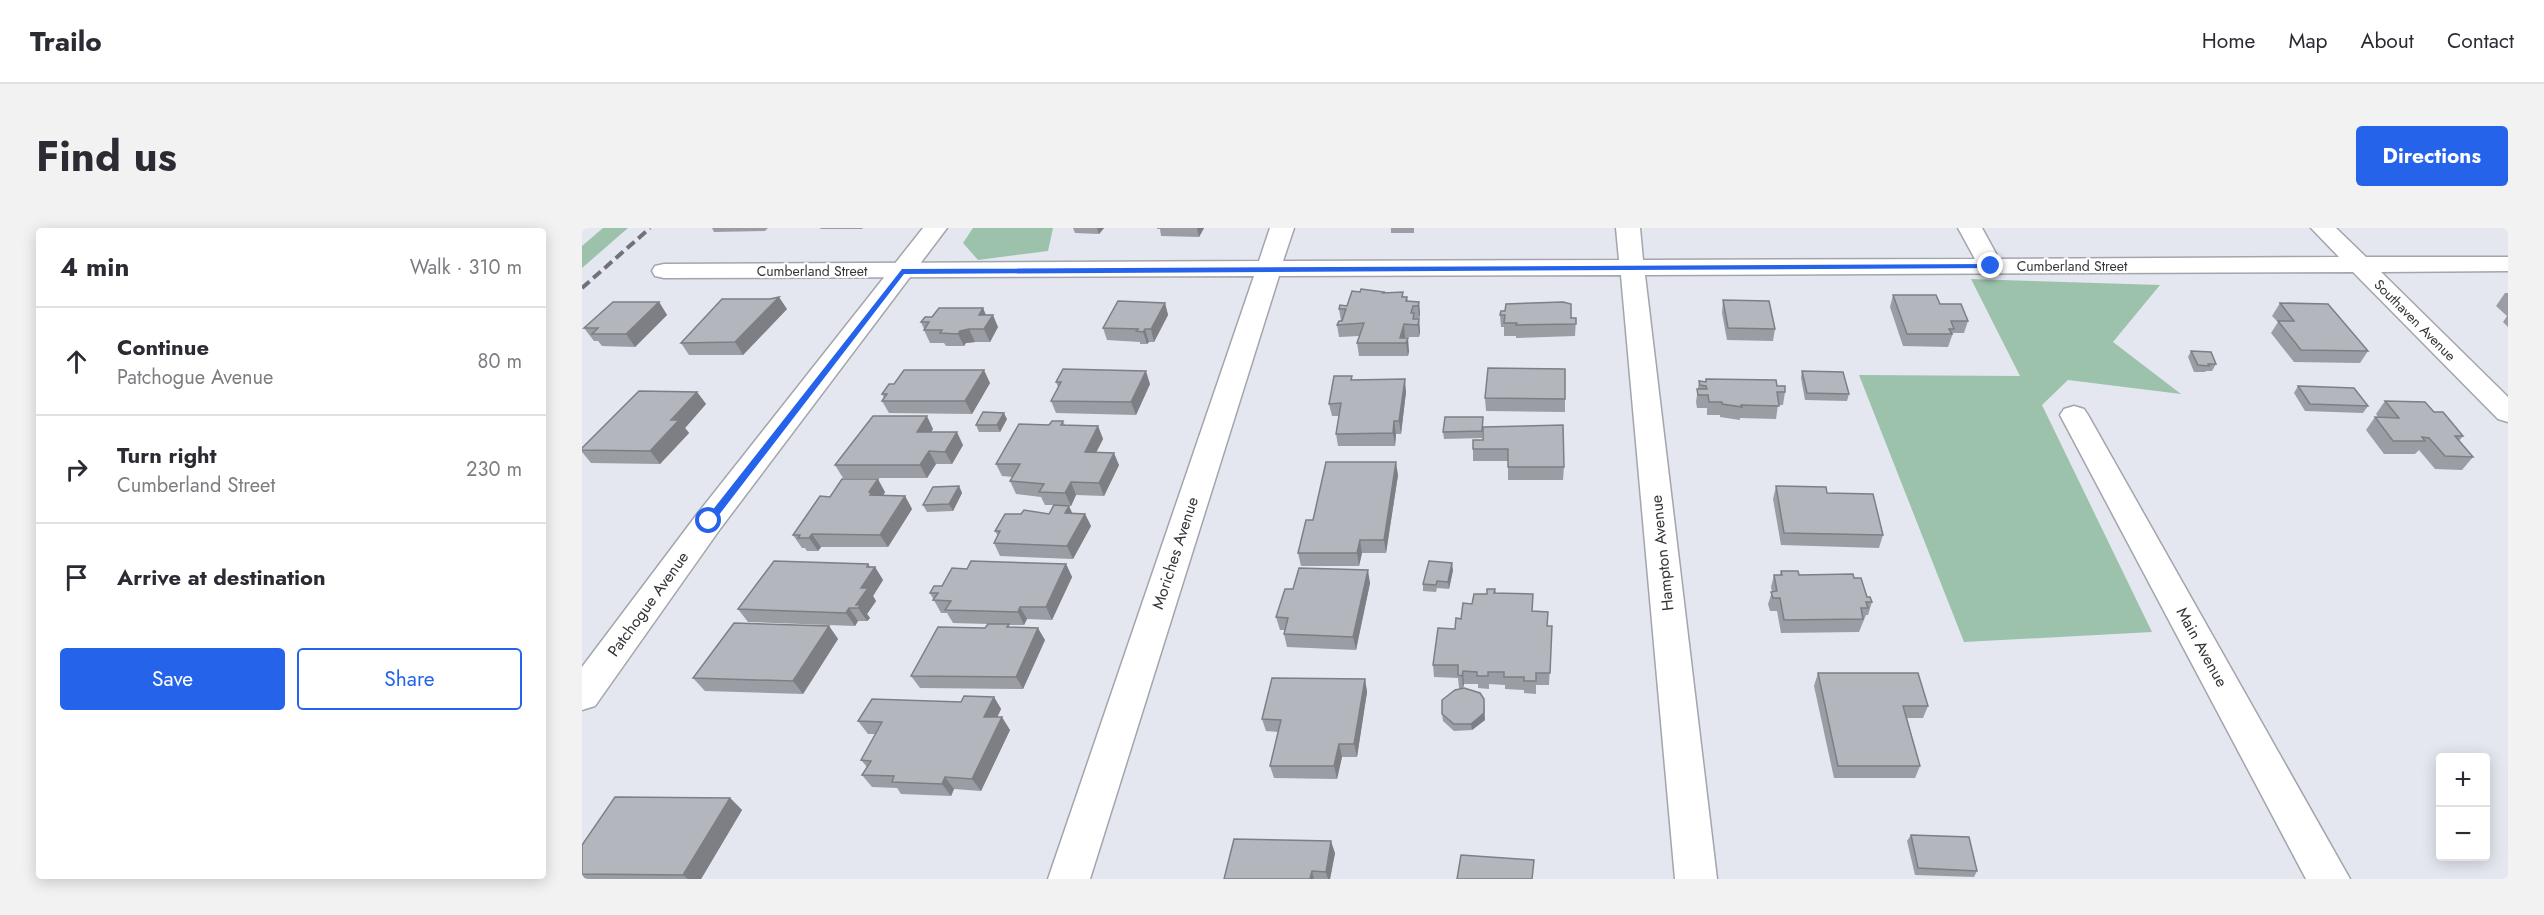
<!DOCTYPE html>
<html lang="en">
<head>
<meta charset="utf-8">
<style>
	:root { --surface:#fff; --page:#f2f2f3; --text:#2b2b33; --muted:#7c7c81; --line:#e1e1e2; --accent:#2563eb }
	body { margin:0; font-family:Jost,sans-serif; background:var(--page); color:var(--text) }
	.controls { position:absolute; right:18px; bottom:18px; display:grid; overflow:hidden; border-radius:6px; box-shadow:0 3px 15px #0003 }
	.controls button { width:54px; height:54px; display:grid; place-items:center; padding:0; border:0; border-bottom:2px solid var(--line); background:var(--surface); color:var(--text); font:30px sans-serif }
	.stop { position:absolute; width:18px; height:18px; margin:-14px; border:4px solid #2563eb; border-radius:50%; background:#fff }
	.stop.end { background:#2563eb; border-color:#fff; box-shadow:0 2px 6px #0008 }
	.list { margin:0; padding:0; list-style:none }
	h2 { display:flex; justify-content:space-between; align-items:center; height:78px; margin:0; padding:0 24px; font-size:26px }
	h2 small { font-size:20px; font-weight:400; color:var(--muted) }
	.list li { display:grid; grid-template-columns:39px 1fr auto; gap:18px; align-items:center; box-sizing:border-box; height:108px; padding:0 24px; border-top:2px solid var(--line) }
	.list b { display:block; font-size:22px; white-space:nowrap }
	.list p { margin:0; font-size:20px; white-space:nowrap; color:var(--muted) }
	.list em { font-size:20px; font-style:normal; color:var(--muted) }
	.actions { display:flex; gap:12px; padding:18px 24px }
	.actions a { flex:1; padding:14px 0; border:2px solid var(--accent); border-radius:6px; text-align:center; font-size:21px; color:var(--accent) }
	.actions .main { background:var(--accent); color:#fff }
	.icon { flex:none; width:33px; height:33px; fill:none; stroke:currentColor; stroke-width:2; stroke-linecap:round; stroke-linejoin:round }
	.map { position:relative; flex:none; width:1926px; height:651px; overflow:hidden; border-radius:6px }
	header { display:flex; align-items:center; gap:36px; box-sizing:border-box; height:84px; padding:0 30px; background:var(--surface); border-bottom:2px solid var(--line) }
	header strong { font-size:28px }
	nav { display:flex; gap:33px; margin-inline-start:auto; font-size:21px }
	.intro { display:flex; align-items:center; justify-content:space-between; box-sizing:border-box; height:144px; padding:0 36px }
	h1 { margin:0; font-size:42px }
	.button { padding:15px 27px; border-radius:6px; background:var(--accent); color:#fff; font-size:21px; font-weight:700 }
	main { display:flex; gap:36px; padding:0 36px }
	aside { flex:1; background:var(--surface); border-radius:6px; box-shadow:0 3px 15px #0003 }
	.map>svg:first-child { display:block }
	.green { fill:#9cc2ac }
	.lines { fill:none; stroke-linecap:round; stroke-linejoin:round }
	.minor-casing { stroke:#a2a5ac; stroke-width:3 }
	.tertiary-casing { stroke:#a2a5ac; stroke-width:3 }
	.minor { fill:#fff; fill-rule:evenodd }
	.tertiary { fill:#fff; fill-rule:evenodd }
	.rail { stroke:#717277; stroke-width:4; stroke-dasharray:10 5; stroke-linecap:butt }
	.wall { fill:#9a9da3 }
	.shaded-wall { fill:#7d7f84 }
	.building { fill:#b3b6bd; stroke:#7d7f84; stroke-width:1.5 }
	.route { fill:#2563eb }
	.labels { text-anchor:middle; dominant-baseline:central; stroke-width:4.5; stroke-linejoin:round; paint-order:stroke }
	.far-street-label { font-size:14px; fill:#343538; stroke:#fff }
	.street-label { font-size:16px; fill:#343538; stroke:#fff }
</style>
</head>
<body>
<header>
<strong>Trailo</strong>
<nav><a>Home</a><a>Map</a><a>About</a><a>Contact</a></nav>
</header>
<div class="intro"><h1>Find us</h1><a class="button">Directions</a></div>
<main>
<aside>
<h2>4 min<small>Walk · 310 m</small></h2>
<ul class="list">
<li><svg class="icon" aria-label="ahead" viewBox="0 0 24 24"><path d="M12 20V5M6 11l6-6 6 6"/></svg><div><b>Continue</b><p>Patchogue Avenue</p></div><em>80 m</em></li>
<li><svg class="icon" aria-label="right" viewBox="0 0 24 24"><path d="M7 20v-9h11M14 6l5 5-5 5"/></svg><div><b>Turn right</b><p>Cumberland Street</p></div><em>230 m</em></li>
<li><svg class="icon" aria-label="arrive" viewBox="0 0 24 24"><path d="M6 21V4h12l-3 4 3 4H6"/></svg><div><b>Arrive at destination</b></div></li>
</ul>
<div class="actions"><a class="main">Save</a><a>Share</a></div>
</aside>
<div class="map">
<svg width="1926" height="651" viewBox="0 0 1926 651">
	<rect width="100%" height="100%" fill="#e4e7ef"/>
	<g class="green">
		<polygon points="21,0 46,0 0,40 0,18"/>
		<polygon points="391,0 471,0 466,23 396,32 381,15"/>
		<polygon points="1389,51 1578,57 1531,114 1599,166 1486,152 1460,177 1570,404 1382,414 1277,147 1438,148"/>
	</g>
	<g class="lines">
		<g class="minor-casing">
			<g id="minor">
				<polygon points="688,0 712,0 701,33 1037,32 1034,0 1058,0 1061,32 1393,31 1376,0 1400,0 1417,31 1757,29 1729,0 1754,0 1784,29 1926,29 1926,43 1799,44 1926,169 1926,194 1916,191 1771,44 1063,47 1135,651 1093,651 1039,47 697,48 508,651 466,651 672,48 82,50 73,48 70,43 73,38 82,36 677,33"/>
				<polygon points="1492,178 1502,181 1506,187 1768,651 1724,651 1478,187 1482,181"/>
			</g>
		</g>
		<g class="tertiary-casing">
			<polygon id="tertiary" points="341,0 365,0 138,301 13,478 0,482 0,439 116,285"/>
		</g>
		<use href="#minor" class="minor"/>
		<use href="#tertiary" class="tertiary"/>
		<polyline class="rail" points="0,60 68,0"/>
	</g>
	<g class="wall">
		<polygon points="130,0 186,0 183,3 132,4"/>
		<polygon points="238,0 281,0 280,1 239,1"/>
		<polygon points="491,0 522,0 517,6 493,5"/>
		<polygon points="575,0 622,0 617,9 579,8 578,1 575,1"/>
		<polygon points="775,0 832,0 832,5 809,5 809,0"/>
		<polygon points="802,65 825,69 826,73 837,74 838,86 837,91 833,91 837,91 838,104 837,109 823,109 823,110 827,123 826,128 777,128 775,115 777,108 757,109 755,97 759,93 757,81"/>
		<polygon points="1923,65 1926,65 1926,99 1921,94 1925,88 1914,78"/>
		<polygon points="1311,67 1358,76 1386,93 1382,105 1371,105 1366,119 1321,118 1308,79"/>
		<polygon points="1141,72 1193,101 1191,113 1145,112 1140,85"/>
		<polygon points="77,74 85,87 53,119 20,118 16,113 12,113 2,100"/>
		<polygon points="583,75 586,87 572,114 567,114 565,116 558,116 558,114 525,112 521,100"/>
		<polygon points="1698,75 1786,123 1778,135 1712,134 1689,105 1696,94 1690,88"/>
		<polygon points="401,80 404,87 416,99 408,114 393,114 384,115 382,118 364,118 362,115 348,115 342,102 342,101 339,94 350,89"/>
		<polygon points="205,81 161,127 107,127 99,115"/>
		<polygon points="918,87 994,90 993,108 934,110 934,108 922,108 922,99 919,99"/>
		<polygon points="1609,123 1634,136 1630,143 1624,143 1623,144 1612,144 1606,129"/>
		<polygon points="983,141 983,184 904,183 903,170"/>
		<polygon points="1220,143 1267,166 1265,173 1223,172 1219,150"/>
		<polygon points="1124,151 1195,158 1203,164 1201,177 1196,177 1194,191 1158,190 1158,192 1138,189 1138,187 1125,187 1125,180 1115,180 1114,174 1117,153 1123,154"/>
		<polygon points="770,152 824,164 819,206 814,206 813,218 756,218 754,206 757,188 750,188 747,176"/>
		<polygon points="474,154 568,156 554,187 474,185 469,173 476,159"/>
		<polygon points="408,155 390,186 307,185 300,173 302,170 300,166"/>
		<polygon points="1716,158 1786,178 1781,185 1723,183 1712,165"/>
		<polygon points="115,164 124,176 103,200 107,205 78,236 9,235 0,224 0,220"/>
		<polygon points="1803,173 1852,184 1881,208 1877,213 1891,229 1880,242 1853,241 1837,222 1833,226 1802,226 1784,202 1793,189 1796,189 1794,186"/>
		<polygon points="425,191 418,204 397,204 394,197"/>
		<polygon points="481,193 483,197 516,198 521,211 514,224 537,237 522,268 494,267 489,278 484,278 490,285 503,286 509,298 491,331 418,328 412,315 416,308 413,303 467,286 471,277 463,277 459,269 434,266 428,253 431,249 420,248 414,236 467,197"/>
		<polygon points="901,196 900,210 862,211 861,204"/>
		<polygon points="351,201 349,204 381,217 370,236 354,236 345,250 261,250 253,237"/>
		<polygon points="901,212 982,239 981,252 926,252 926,233 891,233 891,221"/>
		<polygon points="816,247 804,325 780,325 777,338 719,338 716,325 731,292"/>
		<polygon points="377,258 380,265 371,283 345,284 341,277"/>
		<polygon points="1194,258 1245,265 1301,307 1297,320 1199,317 1191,271"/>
		<polygon points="303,264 301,268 323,268 330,281 306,319 239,319 236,323 225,323 223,320 220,320 211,307 248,269"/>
		<polygon points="286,336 288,339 293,339 301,352 291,368 294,373 285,386 288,390 285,393 276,393 273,398 166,394 156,381"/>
		<polygon points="484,336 490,349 470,392 445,391 442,397 427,397 428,399 463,412 441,461 338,460 329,448 403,400 406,396 371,395 365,385 359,385 348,365 385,341"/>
		<polygon points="871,342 867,361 855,360 854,364 841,363 841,356"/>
		<polygon points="1199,343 1217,347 1272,350 1285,369 1290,374 1286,387 1284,387 1277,404 1199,405 1195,383 1188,383 1186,376 1190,364 1189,359 1192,347 1198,347"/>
		<polygon points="788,355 774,422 705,419 702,406 703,402 698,402 694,389 711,361"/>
		<polygon points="913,361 914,365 951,383 966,398 970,398 967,457 954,457 954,466 942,465 942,462 923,461 923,457 907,456 907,461 896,460 896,456 882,456 881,460 877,460 876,450 852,449 851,437 879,391 890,376"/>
		<polygon points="247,398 256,411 221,466 123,463 111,450"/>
		<polygon points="1236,445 1346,478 1341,490 1325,490 1338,538 1333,550 1252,550 1232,458"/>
		<polygon points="783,451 785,464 775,529 760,529 755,551 692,550 688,538 696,504 684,503 680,491"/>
		<polygon points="412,469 419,481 415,489 428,502 399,563 372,561 369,568 319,566 315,560 290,559 280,547 285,539 279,532 293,506 286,506 276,493 379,474"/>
		<polygon points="860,486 903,492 890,502 872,503 861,493"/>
		<polygon points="148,570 160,582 119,651 0,651 0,617"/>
		<polygon points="1329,607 1395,643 1392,649 1333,647 1325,613"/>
		<polygon points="753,625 748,651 642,651"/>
	</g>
	<g class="shaded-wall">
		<polygon points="515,0 522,0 517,6"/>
		<polygon points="615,0 622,0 617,9"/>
		<polygon points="197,69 205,81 161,127 153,114"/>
		<polygon points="77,74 85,87 53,119 44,106"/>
		<polygon points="837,74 838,86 837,91 836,78"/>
		<polygon points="583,75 586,87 572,114 569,101"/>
		<polygon points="401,80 406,93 397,87"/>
		<polygon points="411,87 416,99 408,114 402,101"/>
		<polygon points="837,91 838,104 837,109 836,97"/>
		<polygon points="822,96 823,109 821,115 818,110"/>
		<polygon points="387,101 393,114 384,115 382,118 376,106 378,103"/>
		<polygon points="563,101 567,114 565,116 561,104"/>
		<polygon points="826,110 827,123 826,128 824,115"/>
		<polygon points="402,142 408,155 390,186 383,173"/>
		<polygon points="564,143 568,156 554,187 549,174"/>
		<polygon points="823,151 824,164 819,206 817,193"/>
		<polygon points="115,164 124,176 103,200 107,205 78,236 68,223 89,192"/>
		<polygon points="422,185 425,191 418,204 415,197"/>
		<polygon points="345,188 351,201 341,217 335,204"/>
		<polygon points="812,193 814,206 813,218 811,205"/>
		<polygon points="516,198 521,211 508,237 503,224"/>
		<polygon points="375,204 381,217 370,236 363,224"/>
		<polygon points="347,223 354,236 345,250 338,237"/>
		<polygon points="532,225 537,237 522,268 517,255"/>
		<polygon points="814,234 816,247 804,325 802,312"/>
		<polygon points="296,251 303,264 296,275 288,267 287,264"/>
		<polygon points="489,254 494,267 489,278 483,265"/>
		<polygon points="377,258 380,265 371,283 367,276"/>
		<polygon points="323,268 330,281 306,319 298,307"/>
		<polygon points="487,278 493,291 483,285"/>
		<polygon points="503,286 509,298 491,331 485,318"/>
		<polygon points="230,306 239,319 236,323 227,310"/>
		<polygon points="778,312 780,325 777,338 775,325"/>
		<polygon points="870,335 871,342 867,361 866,354"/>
		<polygon points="286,336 290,343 293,339 301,352 291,368 294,373 285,386 288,390 285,393 274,377"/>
		<polygon points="484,336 490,349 470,392 464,379"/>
		<polygon points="786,342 788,355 774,422 771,409"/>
		<polygon points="438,379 445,391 442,397 436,384"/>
		<polygon points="267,380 276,393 273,398 264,385"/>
		<polygon points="247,398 256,411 221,466 211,453"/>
		<polygon points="456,400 463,412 441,461 434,449"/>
		<polygon points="881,443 882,456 881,460 880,448"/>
		<polygon points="783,451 785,464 775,529 772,516"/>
		<polygon points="412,469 419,481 410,501 402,489"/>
		<polygon points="902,471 903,492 890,502 889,496"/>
		<polygon points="420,489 428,502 399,563 390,551"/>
		<polygon points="757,516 760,529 755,551 752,538"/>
		<polygon points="363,549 372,561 369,568 360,556"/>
		<polygon points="148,570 160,582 119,651 106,651 101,647"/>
		<polygon points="749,613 753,625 748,651 746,651 744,644"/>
		<polygon points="730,643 732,651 728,651"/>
	</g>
	<g class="building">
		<polygon points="779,61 802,64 801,65 821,64 820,69 825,69 824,73 837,74 836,78 831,78 829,85 832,85 831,91 837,91 836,97 822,96 818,110 826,110 824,115 775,115 782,95 755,97 757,93 760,93 764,81 757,81 758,77 765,78 770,63 778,64"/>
		<polygon points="1311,67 1354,67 1358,76 1379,76 1386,93 1369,93 1372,101 1367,101 1370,106 1325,106"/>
		<polygon points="197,69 153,114 99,115 140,71 188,71"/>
		<polygon points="1141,72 1187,73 1193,101 1146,100"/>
		<polygon points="536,73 583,75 569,101 563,101 561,104 554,103 556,101 521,100"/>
		<polygon points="31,74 77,74 44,106 10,106 16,100 2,100"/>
		<polygon points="981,74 989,76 989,90 994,90 994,96 934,97 935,95 922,95 923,87 918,87 919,83 923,83 924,76"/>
		<polygon points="1698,75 1746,76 1786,123 1719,122 1696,93 1712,93"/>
		<polygon points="357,80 401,80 397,87 411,87 402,101 387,101 378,103 376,106 358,105 360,102 342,102 347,94 339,94 343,89 350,89"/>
		<polygon points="1609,123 1629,124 1634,136 1626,136 1627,138 1616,137"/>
		<polygon points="906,140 983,141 983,171 903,170"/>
		<polygon points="481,141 564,143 549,174 469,173 479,154 474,154"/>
		<polygon points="322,142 402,142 383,173 300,173 305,166 300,166 307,156 312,156"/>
		<polygon points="1220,143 1261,144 1267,166 1225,165"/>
		<polygon points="752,148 770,148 769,152 823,151 817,193 812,193 811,205 754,206 759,175 747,176"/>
		<polygon points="1124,151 1194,152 1195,158 1203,158 1203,164 1195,164 1197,178 1159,177 1160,179 1140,176 1140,174 1127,174 1126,167 1116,167 1115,161 1125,161 1124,158 1118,157 1117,153 1124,154"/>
		<polygon points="1716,158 1772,160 1786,178 1728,176"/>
		<polygon points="57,163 115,164 89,192 97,192 68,223 0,222 0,220"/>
		<polygon points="1803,173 1843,174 1852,184 1861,184 1881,208 1873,208 1891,229 1863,228 1847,210 1840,209 1843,213 1811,213 1793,189 1817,190"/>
		<polygon points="401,184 422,185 415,197 394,197"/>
		<polygon points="291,188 345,188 335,204 375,204 363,224 347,223 338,237 253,237"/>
		<polygon points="863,189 901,189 900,203 861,204"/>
		<polygon points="470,193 481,193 479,197 516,198 503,224 532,225 517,255 489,254 483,265 457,264 462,256 428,253 438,236 414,236 437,196 467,197"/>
		<polygon points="981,197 982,239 926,239 926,221 891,221 891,212 901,212 901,199"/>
		<polygon points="744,234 814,234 802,312 778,312 775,325 716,325 724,292 731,292"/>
		<polygon points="260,251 296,251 287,264 289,265 288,267 323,268 298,307 230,306 227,310 216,310 218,307 211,307 238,268 248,269"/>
		<polygon points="377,258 367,276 341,277 351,259"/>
		<polygon points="1194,258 1244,259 1245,265 1291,266 1301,307 1202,305"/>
		<polygon points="472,277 487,278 483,285 503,286 485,318 412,315 418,303 413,303 423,286 439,286 442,282 467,286"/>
		<polygon points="192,333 286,336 285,339 293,339 279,360 286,360 274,377 279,377 276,380 267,380 264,385 156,381"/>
		<polygon points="389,333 484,336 464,379 438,379 436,384 363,382 369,373 351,372 356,365 348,365 352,358 360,358 370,340 385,341"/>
		<polygon points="847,333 870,335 866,354 855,353 854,357 841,356"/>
		<polygon points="717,340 786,342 771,409 702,406 706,390 694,389 703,361 711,361"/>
		<polygon points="1199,343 1216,343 1217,347 1271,346 1272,350 1279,350 1285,369 1288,369 1290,374 1284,374 1286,380 1279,380 1281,391 1202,392 1198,370 1191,370 1189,364 1195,363 1192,347 1200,347"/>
		<polygon points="905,361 913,361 912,365 951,366 950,383 966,384 965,398 970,398 968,445 954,445 954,453 942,453 942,449 922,449 922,444 906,444 906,448 895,448 895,444 881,443 880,448 876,447 876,437 851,437 856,400 873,401 874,390 879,391 881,375 890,376 892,366 905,366"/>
		<polygon points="152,395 247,398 211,453 111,450"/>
		<polygon points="406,396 427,396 425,399 456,400 434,449 329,448 356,399 403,400"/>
		<polygon points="1236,445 1336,445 1346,478 1321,478 1338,538 1256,538"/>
		<polygon points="690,450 783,451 772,516 757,516 752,538 688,538 699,492 680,491"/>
		<polygon points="882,460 898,465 902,471 902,485 889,496 872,496 860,486 860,472 873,462"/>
		<polygon points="382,468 412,469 402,489 420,489 390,551 363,549 360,556 310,554 312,548 280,547 289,533 279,532 300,494 276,493 290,471 379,474"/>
		<polygon points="33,569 148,570 101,647 0,646 0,617"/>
		<polygon points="1329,607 1387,609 1395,643 1336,640"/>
		<polygon points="652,611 749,613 744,644 730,643 728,651 642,651"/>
		<polygon points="879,627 952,632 950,651 875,651"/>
	</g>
	<polygon class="route" points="1409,36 1412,40 322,46 130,296 127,297 122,293 320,41"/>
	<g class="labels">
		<g class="far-street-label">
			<text x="1490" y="38">Cumberland Street</text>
			<text x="230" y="43">Cumberland Street</text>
			<text transform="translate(1833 92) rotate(45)">Southaven Avenue</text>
		</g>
		<g class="street-label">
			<text transform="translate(593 325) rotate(-72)">Moriches Avenue</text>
			<text transform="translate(1080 325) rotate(-96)">Hampton Avenue</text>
			<text transform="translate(66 376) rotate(-54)">Patchogue Avenue</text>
			<text transform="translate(1620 419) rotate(61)">Main Avenue</text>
		</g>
	</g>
</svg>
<div class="controls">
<button>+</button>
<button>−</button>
</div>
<div class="stop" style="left:127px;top:293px"></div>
<div class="stop end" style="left:1409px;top:38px"></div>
</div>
</main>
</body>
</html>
